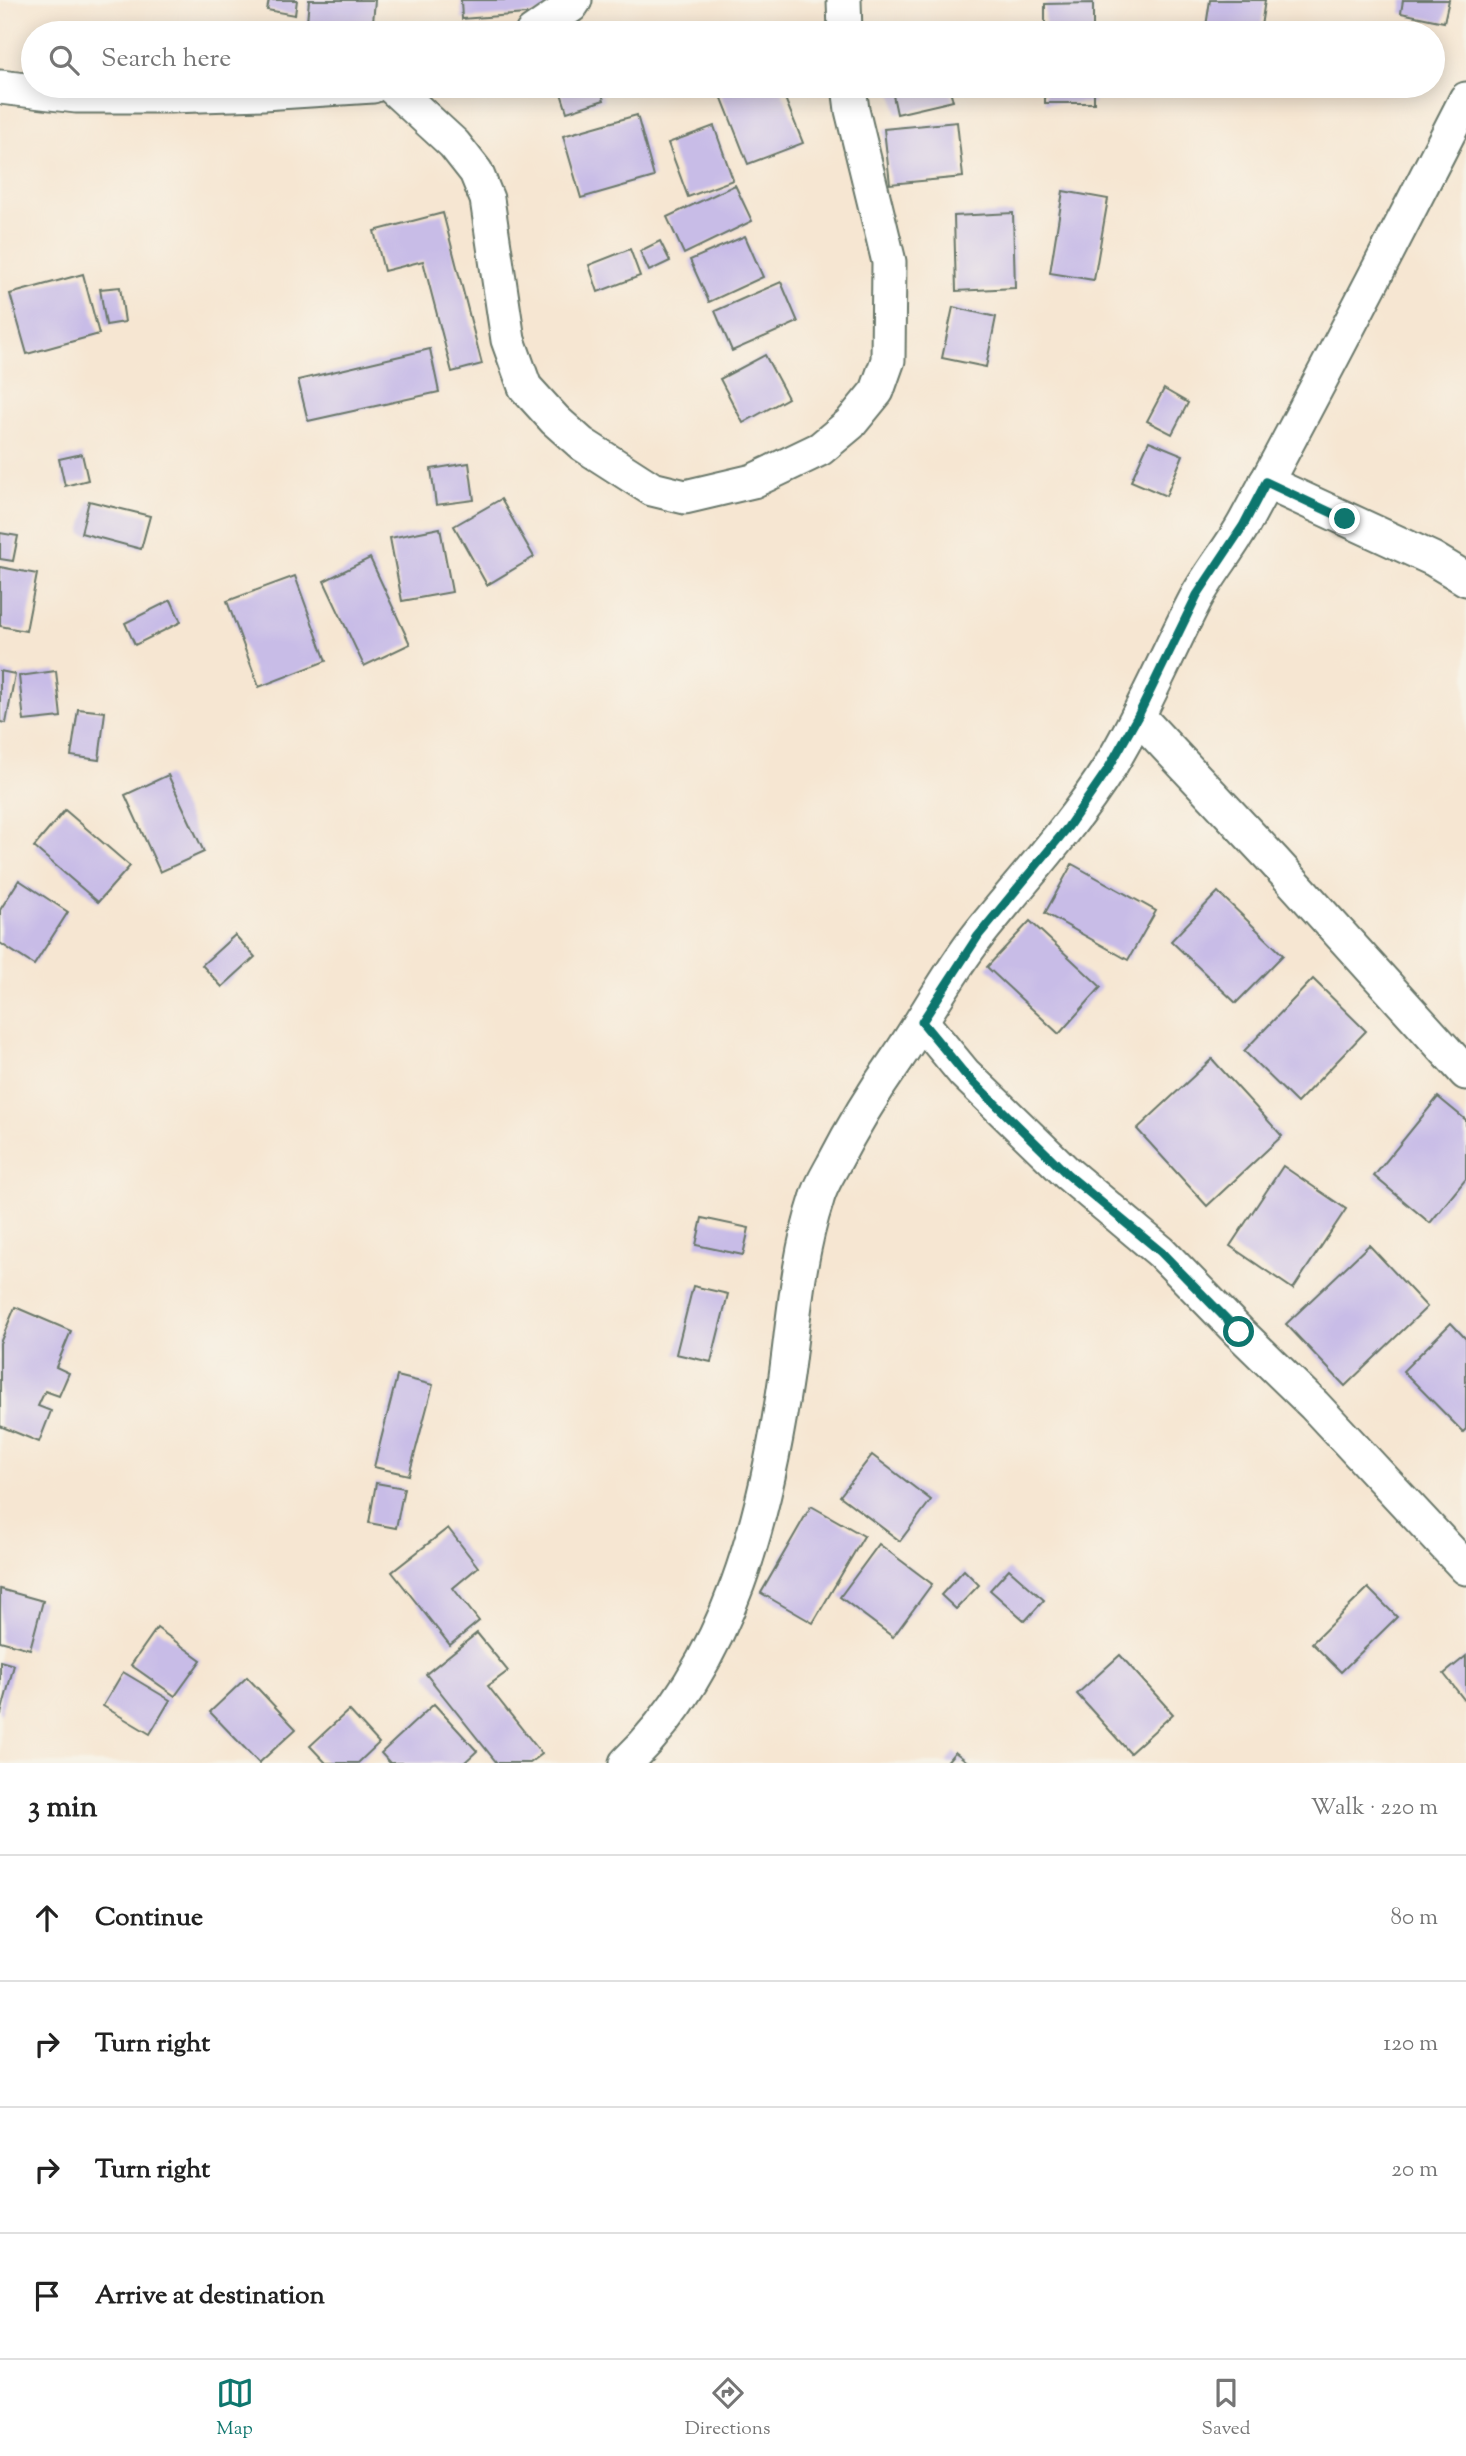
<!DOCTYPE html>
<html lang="en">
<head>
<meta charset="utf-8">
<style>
	:root { --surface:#fff; --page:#f6f6f6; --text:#222; --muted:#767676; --line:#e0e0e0; --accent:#0f766e }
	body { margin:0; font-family:"Sorts Mill Goudy",serif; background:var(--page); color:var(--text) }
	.stop { position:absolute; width:21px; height:21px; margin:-16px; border:5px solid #0f766e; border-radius:50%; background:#fff }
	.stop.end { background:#0f766e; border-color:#fff; box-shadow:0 2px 7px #0008 }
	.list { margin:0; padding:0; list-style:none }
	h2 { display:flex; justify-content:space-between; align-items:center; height:91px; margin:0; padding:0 28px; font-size:30px }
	h2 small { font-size:23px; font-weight:400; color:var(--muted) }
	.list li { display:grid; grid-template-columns:46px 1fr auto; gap:21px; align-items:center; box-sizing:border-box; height:126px; padding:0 28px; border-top:2px solid var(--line) }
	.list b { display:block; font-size:26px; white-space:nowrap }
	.list em { font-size:23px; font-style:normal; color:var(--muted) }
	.icon { flex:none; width:38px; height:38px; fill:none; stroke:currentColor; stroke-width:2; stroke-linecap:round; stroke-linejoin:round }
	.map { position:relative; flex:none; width:1466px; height:1763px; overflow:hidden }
	.search { position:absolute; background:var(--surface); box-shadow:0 4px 18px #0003; left:21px; right:21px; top:21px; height:77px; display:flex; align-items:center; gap:18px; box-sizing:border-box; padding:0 24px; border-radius:38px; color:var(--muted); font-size:26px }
	.sheet { height:595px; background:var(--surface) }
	nav { display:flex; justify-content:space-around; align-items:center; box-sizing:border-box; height:98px; border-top:2px solid var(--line); background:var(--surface); font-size:19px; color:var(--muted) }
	nav a { display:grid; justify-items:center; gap:4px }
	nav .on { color:var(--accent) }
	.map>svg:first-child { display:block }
	.building { fill:#c8bce7 }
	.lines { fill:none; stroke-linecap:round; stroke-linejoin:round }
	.street-casing { stroke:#6a786b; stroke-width:37 }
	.street { stroke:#fff; stroke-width:33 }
	.route { stroke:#0f766e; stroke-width:9 }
</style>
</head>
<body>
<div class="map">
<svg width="1466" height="1763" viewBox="0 0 1466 1763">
	<rect width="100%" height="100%" fill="#f7f3e8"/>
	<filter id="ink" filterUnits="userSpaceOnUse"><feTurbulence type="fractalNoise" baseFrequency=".0143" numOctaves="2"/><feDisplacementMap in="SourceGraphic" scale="14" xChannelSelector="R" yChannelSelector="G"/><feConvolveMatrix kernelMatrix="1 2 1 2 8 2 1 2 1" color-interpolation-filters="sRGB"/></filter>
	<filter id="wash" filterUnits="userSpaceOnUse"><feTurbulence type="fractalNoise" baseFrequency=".00686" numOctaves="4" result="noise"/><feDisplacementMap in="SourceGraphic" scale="28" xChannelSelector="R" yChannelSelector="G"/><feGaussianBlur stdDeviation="1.57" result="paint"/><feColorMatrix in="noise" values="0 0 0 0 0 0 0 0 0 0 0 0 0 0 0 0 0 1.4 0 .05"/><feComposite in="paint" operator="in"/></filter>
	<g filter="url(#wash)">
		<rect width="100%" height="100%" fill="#f6e6d2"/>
		<g id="blocks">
			<g class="building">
				<polygon points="269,0 297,0 295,15 267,10"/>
				<polygon points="309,0 375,0 372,33 306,33"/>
				<polygon points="461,0 550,0 551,12 462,19"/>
				<polygon points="1210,0 1265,0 1260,33 1205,33"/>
				<polygon points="1403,0 1449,0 1444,22 1401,13"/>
				<polygon points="1093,3 1093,33 1045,33 1045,4"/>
				<polygon points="1021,28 1022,33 992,33 992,32"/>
				<polygon points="584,86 599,86 604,100 567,112 561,93"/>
				<polygon points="738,86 780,86 803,143 748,164 720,93"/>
				<polygon points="891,86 949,86 953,101 897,114"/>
				<rect x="1045" y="86" width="49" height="17"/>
				<polygon points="637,115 654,177 581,198 563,136"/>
				<polygon points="957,122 963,177 890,184 884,129"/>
				<polygon points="714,126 733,180 688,197 668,143"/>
				<polygon points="735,185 752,221 684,254 667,217"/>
				<polygon points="1063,191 1108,199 1094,280 1050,273"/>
				<polygon points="443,213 482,364 452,372 423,261 384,271 374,231"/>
				<polygon points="1013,213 1015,288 956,291 954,216"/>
				<polygon points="745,236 763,277 709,302 690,260"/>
				<polygon points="660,241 670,261 649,271 640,251"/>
				<polygon points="630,249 640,276 598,292 589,265"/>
				<polygon points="83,274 99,334 27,354 10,294"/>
				<polygon points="781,282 798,322 732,351 715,311"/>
				<polygon points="120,287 125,322 106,325 100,289"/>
				<polygon points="953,307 996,317 986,367 942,358"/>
				<polygon points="430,349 439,392 308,421 298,380"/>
				<polygon points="765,355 788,398 743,423 720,379"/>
				<polygon points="1164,389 1188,403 1172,434 1147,421"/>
				<polygon points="1149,441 1183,455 1166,496 1131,481"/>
				<polygon points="82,454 88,480 65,486 59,459"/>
				<polygon points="469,463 474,500 436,505 431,469"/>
				<polygon points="501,499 534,557 487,585 454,526"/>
				<polygon points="89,501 150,516 141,549 81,533"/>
				<polygon points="440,528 452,592 402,601 390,538"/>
				<polygon points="0,533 18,536 13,561 0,559"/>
				<polygon points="370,558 410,644 364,666 324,581"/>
				<polygon points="0,567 37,574 26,631 0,626"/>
				<polygon points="295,576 326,661 259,687 227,601"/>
				<polygon points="171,600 181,622 135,645 125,623"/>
				<polygon points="0,671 15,674 6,723 0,722"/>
				<polygon points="56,671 61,717 24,721 19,676"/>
				<polygon points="78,709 105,712 99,760 71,756"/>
				<polygon points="168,775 204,852 160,872 125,795"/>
				<polygon points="65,810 130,866 98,902 34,847"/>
				<polygon points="1072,864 1156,911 1128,960 1045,913"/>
				<polygon points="19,880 68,912 34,965 0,943 0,910"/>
				<polygon points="1218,892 1283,955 1236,1003 1171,941"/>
				<polygon points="1030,921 1101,987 1059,1034 987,967"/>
				<polygon points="235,935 255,957 222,987 202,965"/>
				<polygon points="1313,979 1366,1031 1297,1103 1244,1051"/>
				<polygon points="1212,1059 1282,1136 1207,1206 1137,1129"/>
				<polygon points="1438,1097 1466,1120 1466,1179 1430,1223 1374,1176"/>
				<polygon points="1283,1166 1346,1209 1293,1289 1230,1246"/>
				<polygon points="702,1218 749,1228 743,1255 696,1245"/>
				<polygon points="1369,1245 1427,1307 1345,1386 1286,1324"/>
				<polygon points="693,1286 728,1294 711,1362 676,1354"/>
				<polygon points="15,1307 71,1331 56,1367 69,1373 59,1396 45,1391 38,1406 51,1411 39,1442 0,1426 0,1343"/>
				<polygon points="1451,1323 1466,1339 1466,1429 1463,1432 1403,1371"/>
				<polygon points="397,1376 433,1385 409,1475 374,1467"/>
				<polygon points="872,1455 931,1500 900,1541 840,1496"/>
				<polygon points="376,1483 404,1488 396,1528 369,1523"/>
				<polygon points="811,1506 864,1536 813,1623 761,1593"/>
				<polygon points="448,1528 478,1567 453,1588 479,1621 450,1645 392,1572"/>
				<polygon points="879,1544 932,1584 893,1637 840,1597"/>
				<polygon points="1009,1569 1044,1600 1025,1621 990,1590"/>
				<polygon points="964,1570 979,1585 956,1609 941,1595"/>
				<polygon points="1368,1588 1397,1617 1341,1672 1312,1643"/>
				<polygon points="0,1589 43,1601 30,1649 0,1641"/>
				<polygon points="157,1628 201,1660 175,1696 131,1665"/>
				<polygon points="477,1633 508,1671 488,1686 542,1754 530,1763 497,1763 426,1674"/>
				<polygon points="1120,1655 1173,1714 1130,1753 1077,1694"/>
				<polygon points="1466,1656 1466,1702 1444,1674"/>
				<polygon points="0,1661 14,1665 1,1714 0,1714"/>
				<polygon points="123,1672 170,1700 150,1734 103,1706"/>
				<polygon points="247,1677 296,1729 259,1763 210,1712"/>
				<polygon points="434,1704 477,1751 464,1763 390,1763 381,1753"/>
				<polygon points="349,1710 379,1743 358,1763 326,1763 310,1746"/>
				<polygon points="955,1752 969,1763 946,1763"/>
			</g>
		</g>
	</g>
	<g filter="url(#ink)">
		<use href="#blocks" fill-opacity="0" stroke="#6a786b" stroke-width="2"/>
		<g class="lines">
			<g class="street-casing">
				<g id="street">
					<polyline points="844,0 845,33"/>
					<polyline points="532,33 571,6 575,0"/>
					<polyline points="391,86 454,144 476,172 487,199 508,340 525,387 555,420 582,444 652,489 685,497 753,481 820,449 850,424 877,391 888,360 889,262 852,110 849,86"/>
					<polyline points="0,87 76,96 169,96 263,93 373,86"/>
					<polyline points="1266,482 1433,559 1466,579"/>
					<polyline points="1138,716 1274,861 1466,1073"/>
					<polyline points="922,1022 964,1073 1067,1173 1161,1252 1239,1332 1314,1405 1466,1568"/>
					<path d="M626 1763C730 1663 766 1515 786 1376 794 1317 798 1257 817 1199 820 1187 827 1176 833 1165 852 1128 873 1093 897 1059 925 1018 949 972 980 933 1024 878 1071 828 1109 768 1142 714 1166 656 1195 600 1210 572 1231 548 1246 520 1321 381 1394 240 1466 99"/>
				</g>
			</g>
			<use href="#street" class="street"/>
		</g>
	</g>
	<g class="lines" filter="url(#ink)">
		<polyline class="route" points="1239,1332 1161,1252 1067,1174 964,1073 922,1022 978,936 1068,827 1108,769 1138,716 1197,595 1243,526 1266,482 1345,519"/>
	</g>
</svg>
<div class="stop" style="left:1239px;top:1332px"></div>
<div class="stop end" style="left:1345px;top:519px"></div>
<div class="search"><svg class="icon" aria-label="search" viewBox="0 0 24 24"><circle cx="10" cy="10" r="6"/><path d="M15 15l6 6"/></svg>Search here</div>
</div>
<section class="sheet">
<h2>3 min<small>Walk · 220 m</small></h2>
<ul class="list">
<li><svg class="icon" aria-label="ahead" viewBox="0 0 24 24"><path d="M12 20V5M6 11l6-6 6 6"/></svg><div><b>Continue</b></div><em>80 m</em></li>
<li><svg class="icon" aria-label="right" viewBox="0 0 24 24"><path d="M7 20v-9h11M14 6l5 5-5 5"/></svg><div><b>Turn right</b></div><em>120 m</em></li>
<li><svg class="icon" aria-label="right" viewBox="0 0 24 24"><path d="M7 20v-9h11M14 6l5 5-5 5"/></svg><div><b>Turn right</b></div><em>20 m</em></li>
<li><svg class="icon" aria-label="arrive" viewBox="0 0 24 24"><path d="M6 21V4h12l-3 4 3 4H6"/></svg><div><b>Arrive at destination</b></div></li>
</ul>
</section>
<nav>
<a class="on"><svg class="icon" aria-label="map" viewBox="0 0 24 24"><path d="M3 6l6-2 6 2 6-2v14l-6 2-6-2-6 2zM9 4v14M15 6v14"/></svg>Map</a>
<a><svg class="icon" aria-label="directions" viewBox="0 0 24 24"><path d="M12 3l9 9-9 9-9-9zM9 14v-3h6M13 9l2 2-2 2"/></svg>Directions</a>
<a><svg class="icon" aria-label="saved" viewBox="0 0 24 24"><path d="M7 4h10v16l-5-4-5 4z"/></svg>Saved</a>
</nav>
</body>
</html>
